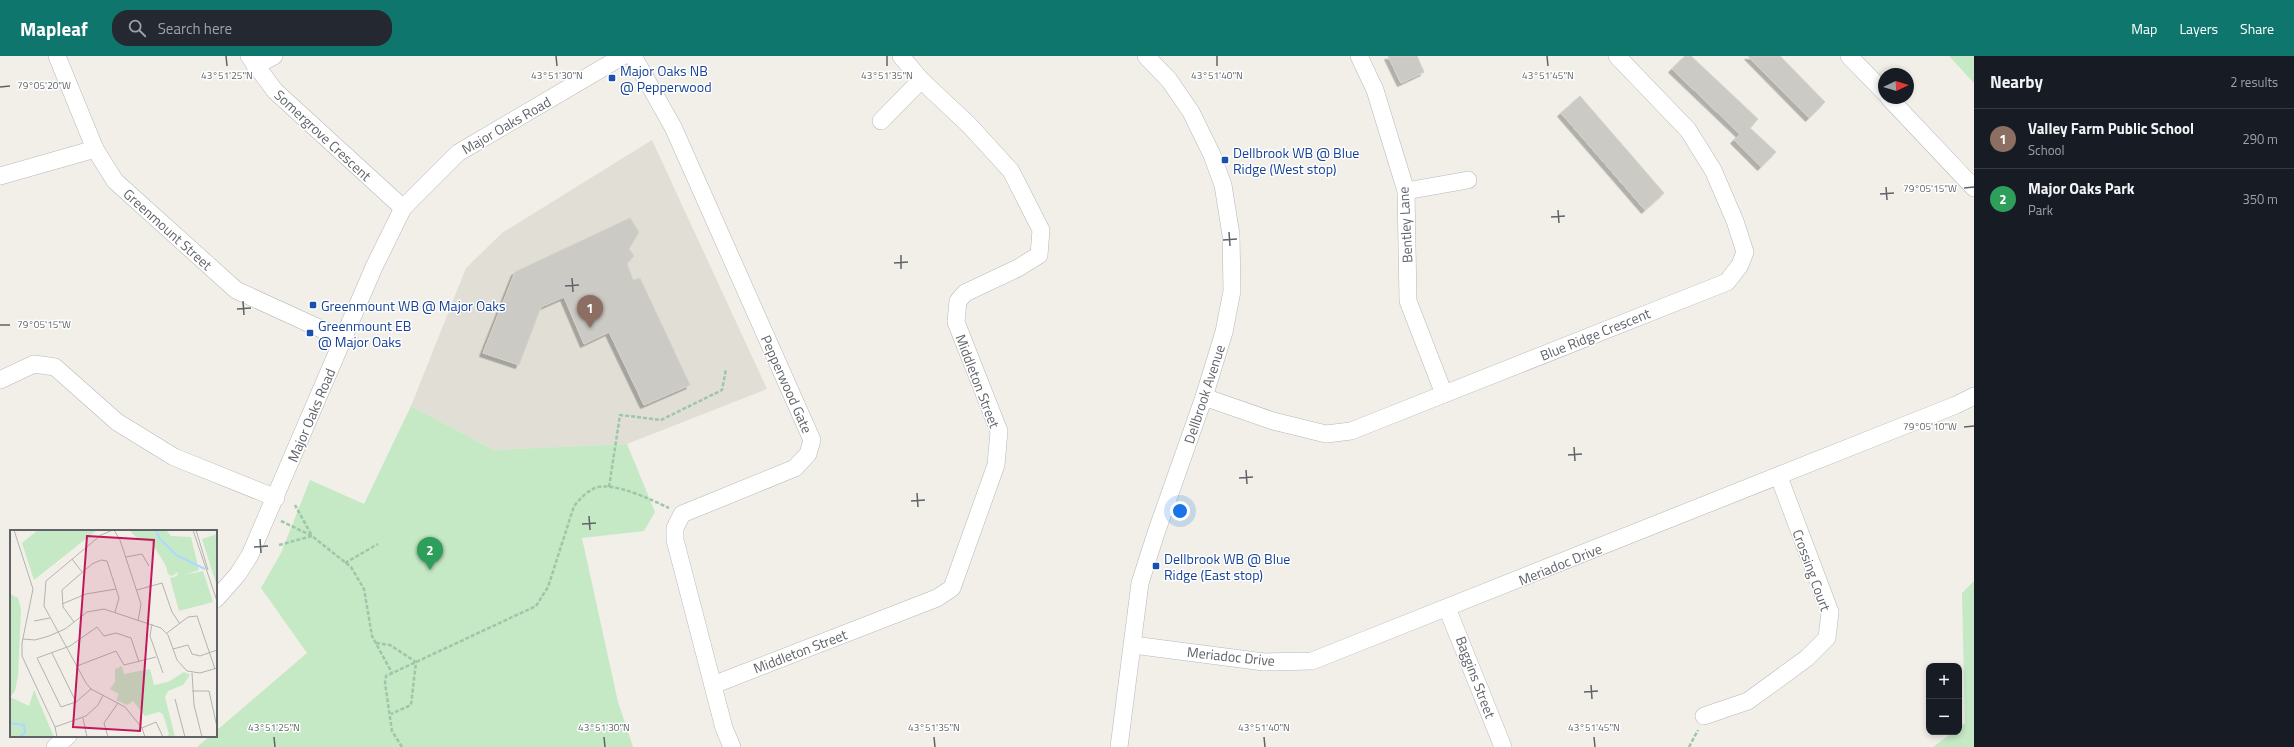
<!DOCTYPE html>
<html lang="en">
<head>
<meta charset="utf-8">
<style>
	:root { --surface:#171b24; --page:#242831; --text:#f1f3f6; --muted:#9ea1a6; --line:#363941; --accent:#0f766e }
	body { margin:0; font-family:"Titillium Web",sans-serif; background:var(--page); color:var(--text) }
	.controls { position:absolute; right:12px; bottom:12px; display:grid; overflow:hidden; border-radius:8px; box-shadow:0 2px 6px #0003 }
	.controls button { width:36px; height:36px; display:grid; place-items:center; padding:0; border:0; border-bottom:1px solid var(--line); background:var(--surface); color:var(--text); font:20px sans-serif }
	.compass { position:absolute; left:1878px; top:12px; width:36px; height:36px; border-radius:50%; background:var(--surface); box-shadow:0 2px 6px #0003; rotate:86deg }
	.you { position:absolute; left:1180px; top:455px; width:14px; height:14px; margin:-10px; border:3px solid #fff; border-radius:50%; background:#1a73e8; box-shadow:0 0 0 6px #1a73e833 }
	.badge { display:grid; place-items:center; width:26px; height:26px; border-radius:50%; background:var(--accent); color:#fff; font-size:13px; font-weight:700 }
	.pin { position:absolute; translate:-50% -33px; filter:drop-shadow(0 1px 2px #0008) }
	.pin::after { content:''; position:absolute; top:21px; width:14px; height:12px; background:inherit; clip-path:polygon(0 0,100% 0,50% 100%) }
	.list { margin:0; padding:0; list-style:none }
	h2 { display:flex; justify-content:space-between; align-items:center; height:52px; margin:0; padding:0 16px; font-size:17px }
	h2 small { font-size:13px; font-weight:400; color:var(--muted) }
	.list li { display:grid; grid-template-columns:26px 1fr auto; gap:12px; align-items:center; box-sizing:border-box; height:60px; padding:0 16px; border-top:1px solid var(--line) }
	.list b { display:block; font-size:15px; white-space:nowrap }
	.list p { margin:0; font-size:13px; white-space:nowrap; color:var(--muted) }
	.list em { font-size:13px; font-style:normal; color:var(--muted) }
	.icon { flex:none; width:22px; height:22px; fill:none; stroke:currentColor; stroke-width:2; stroke-linecap:round; stroke-linejoin:round }
	.map { position:relative; flex:none; width:1974px; height:691px; overflow:hidden }
	header { display:flex; align-items:center; gap:24px; box-sizing:border-box; height:56px; padding:0 20px; background:var(--accent); color:#fff }
	header strong { font-size:19px }
	nav { display:flex; gap:22px; margin-inline-start:auto; font-size:14px }
	.search { width:280px; height:36px; background:var(--page); display:flex; align-items:center; gap:10px; box-sizing:border-box; padding:0 14px; border-radius:16px; color:var(--muted); font-size:15px }
	main { display:flex }
	aside { flex:1; background:var(--surface) }
	.map>svg:first-child { display:block }
	.education { fill:#e1ded6 }
	.green { fill:#c5e8c5 }
	.building { fill:#cccac5; stroke:#d6d1c6; filter:url(#shadow) }
	.lines { fill:none; stroke-linecap:round; stroke-linejoin:round }
	.minor-casing { stroke:#b5b8bc; stroke-width:18 }
	.path { stroke:#9cc7a9; stroke-width:2.5; stroke-dasharray:4 2; stroke-linecap:butt }
	.minor { stroke:#fff; stroke-width:17 }
	.ticks { fill:none; stroke:#5f6368; stroke-width:1.5 }
	.transit-dot { fill:#1a4fb4; stroke:#fff; stroke-width:1.5 }
	.labels { text-anchor:middle; dominant-baseline:central; stroke-width:3; stroke-linejoin:round; paint-order:stroke }
	.transit-label { font-size:14px; fill:#164399; stroke:#fff; text-anchor:start }
	.street-label { font-size:14px; fill:#5f6368; stroke:#fff }
	.inset-river { fill:none; stroke:#aadaff; stroke-width:2 }
	.inset-road { fill:none; stroke:#b3b3b1; stroke-width:1 }
	.view { fill:#c2185b; fill-opacity:0.15; stroke:#c2185b; stroke-width:2 }
	.inset-edge { fill:none; stroke:#5f6368; stroke-width:2 }
	.ticks-label { font-size:10px; text-anchor:middle; fill:#5f6368; stroke:#fff; stroke-width:3; stroke-linejoin:round; paint-order:stroke }
</style>
</head>
<body>
<header>
<strong>Mapleaf</strong>
<div class="search"><svg class="icon" aria-label="search" viewBox="0 0 24 24"><circle cx="10" cy="10" r="6"/><path d="M15 15l6 6"/></svg>Search here</div>
<nav><a>Map</a><a>Layers</a><a>Share</a></nav>
</header>
<main>
<div class="map">
<svg width="1974" height="691" viewBox="0 0 1974 691">
	<defs>
		<filter id="shadow"><feDropShadow dx="-3.5" dy="3.5" stdDeviation="0" flood-color="#0004"/></filter>
	</defs>
	<rect width="100%" height="100%" fill="#f1efe8"/>
	<polygon class="education" points="652,84 767,333 627,388 494,394 411,350 466,212 502,177"/>
	<g class="green">
		<polygon points="1949,0 1974,0 1974,27"/>
		<polygon points="411,350 494,394 627,388 655,456 644,475 582,482 618,646 633,691 197,691 210,680 216,680 216,675 307,597 261,532 281,497 310,424 364,448"/>
		<polygon points="1974,525 1974,691 1933,691 1953,676 1959,676 1959,672 1965,667 1962,537"/>
	</g>
	<g class="building">
		<polygon points="1388,0 1417,0 1424,16 1401,27"/>
		<polygon points="1685,0 1691,0 1758,63 1750,72 1776,96 1761,111 1734,84 1740,78 1672,13"/>
		<polygon points="1748,0 1780,0 1825,46 1809,62"/>
		<polygon points="1580,40 1664,137 1645,154 1561,57"/>
		<polygon points="630,162 639,176 629,193 634,200 627,207 633,224 640,222 690,329 644,349 609,276 584,288 564,241 541,251 519,309 483,297 515,216"/>
	</g>
	<g class="lines">
		<g class="minor-casing">
			<g id="minor">
				<polyline points="57,0 95,93 115,125 236,234 343,283"/>
				<polyline points="249,0 275,35 403,152"/>
				<polyline points="633,0 673,71 812,384 808,398 795,412 682,458 675,472 675,484 724,672 732,691"/>
				<polyline points="1359,0 1375,34 1406,135 1408,245 1444,338"/>
				<polyline points="1849,0 1884,36"/>
				<polyline points="255,10 274,0"/>
				<polyline points="1889,42 1974,132"/>
				<polyline points="881,65 921,24"/>
				<polyline points="0,120 95,93"/>
				<polyline points="1406,135 1468,124"/>
				<polyline points="0,324 34,308 55,311 117,366 174,401 276,442"/>
				<polyline points="1204,341 1273,365 1326,378 1351,375 1727,226 1740,209 1745,196 1735,165 1713,114 1688,74 1617,0"/>
				<polyline points="216,543 238,518 250,499 374,211 403,152 458,97 623,0"/>
				<polyline points="1447,552 1503,691"/>
				<polyline points="1133,589 1264,606 1312,605 1956,349 1974,340"/>
				<polyline points="713,629 937,542 952,532 996,409 999,375 956,266 958,245 965,237 1018,212 1039,199 1041,174 1011,115 969,69 921,24 901,0"/>
				<polyline points="1704,660 1748,645 1807,602 1827,582 1830,556 1779,421"/>
				<polyline points="55,691 68,680"/>
				<polyline points="1119,691 1140,527 1156,477 1204,341 1224,276 1232,235 1231,179 1223,129 1212,99 1191,56 1169,24 1146,0"/>
			</g>
		</g>
		<g class="path">
			<polyline points="609,431 620,359 661,364 722,334 726,313"/>
			<polyline points="281,465 312,480 351,511 364,533 372,580 392,617"/>
			<polyline points="279,489 312,480 295,449"/>
			<polyline points="345,507 378,488"/>
			<polyline points="376,587 390,589 416,606 411,649 391,658"/>
			<path d="M402 691 392 675 385 627 386 620 536 550 548 531 574 450C580 443 586 436 595 432 613 425 652 444 669 452"/>
			<polyline points="1689,691 1698,674"/>
		</g>
		<use href="#minor" class="minor"/>
	</g>
	<path class="ticks" d="M226 0 227 10M556 0 557 10M887 0V10M1217 0V10M1547 0 1548 10M0 31 10 30M1886 131 1887 144M1964 132 1974 131M1880 138 1894 137M1558 154 1559 167M1551 161 1565 160M1229 176 1230 190M1223 184 1237 183M901 199V213M894 207 908 206M572 222 573 236M565 230 579 229M243 245 244 259M237 253 251 252M0 269H10M1964 371 1974 370M1574 391 1575 405M1568 399 1582 398M1246 414 1247 428M1239 422 1253 421M917 437 918 451M911 445 925 444M589 460 590 474M582 468 596 467M260 483 261 497M254 491 268 490M1591 629 1592 643M1584 636 1598 635M274 681 275 691M604 681 605 691M934 681 935 691M1264 681 1265 691M1594 681 1595 691"/>
	<g class="transit-dot">
		<rect x="608" y="18" width="8" height="8" rx="2"/>
		<rect x="1221" y="100" width="8" height="8" rx="2"/>
		<rect x="309" y="245" width="8" height="8" rx="2"/>
		<rect x="306" y="273" width="8" height="8" rx="2"/>
		<rect x="1152" y="506" width="8" height="8" rx="2"/>
	</g>
	<g class="labels">
		<g class="transit-label">
			<text x="620" y="14">Major Oaks NB<tspan x="620" dy="16">@ Pepperwood</tspan></text>
			<text x="1233" y="96">Dellbrook WB @ Blue<tspan x="1233" dy="16">Ridge (West stop)</tspan></text>
			<text x="321" y="249">Greenmount WB @ Major Oaks</text>
			<text x="318" y="269">Greenmount EB<tspan x="318" dy="16">@ Major Oaks</tspan></text>
			<text x="1164" y="502">Dellbrook WB @ Blue<tspan x="1164" dy="16">Ridge (East stop)</tspan></text>
		</g>
		<g class="street-label">
			<text transform="translate(506 69) rotate(-30)">Major Oaks Road</text>
			<text transform="translate(323 79) rotate(43)">Somergrove Crescent</text>
			<text transform="translate(1405 169) rotate(-93)">Bentley Lane</text>
			<text transform="translate(168 173) rotate(42)">Greenmount Street</text>
			<text transform="translate(1595 278) rotate(-22)">Blue Ridge Crescent</text>
			<text transform="translate(978 325) rotate(69)">Middleton Street</text>
			<text transform="translate(787 328) rotate(66)">Pepperwood Gate</text>
			<text transform="translate(1204 338) rotate(-72)">Dellbrook Avenue</text>
			<text transform="translate(311 359) rotate(-67)">Major Oaks Road</text>
			<text transform="translate(1560 508) rotate(-22)">Meriadoc Drive</text>
			<text transform="translate(1812 514) rotate(70)">Crossing Court</text>
			<text transform="translate(800 595) rotate(-21)">Middleton Street</text>
			<text transform="translate(1231 600) rotate(6)">Meriadoc Drive</text>
			<text transform="translate(1476 621) rotate(69)">Baggins Street</text>
		</g>
	</g>
	<g transform="translate(10 474)">
		<rect width="207" height="207" fill="#f1efe8"/>
		<path d="M28 0H87L24 50 12 13ZM119 0H156L161 6 181 7 189 40 174 45 193 41 203 72 169 81 160 48 167 46 168 42 162 46 158 44 156 36 141 11 129 10ZM207 4V56L192 9ZM0 64 8 68 11 79 8 145 5 161 0 167 19 176 24 160 44 207H0ZM112 136 114 144 140 139 144 155 158 152 174 142 180 145 173 155 158 161 155 167 165 207H156L159 204 153 184 149 182 135 186 123 171 117 175 106 170 109 164 100 159 105 152V139Z" fill="#c5e8c5"/>
		<path class="inset-river" d="M146 0 150 9 166 25 195 39M0 193 14 195 15 203 9 207"/>
		<path class="inset-road" d="M4 0 23 59 12 113V126L45 197 47 207M103 0 91 5 36 51 34 76 76 153 81 159 115 177 132 198 135 207M104 0 110 10 131 74 128 91M183 0 207 71M186 0 198 40M116 27 132 24 139 36M62 29 72 42M127 60 152 53 162 82 170 94M52 74 76 64 106 59M24 91 40 88M64 92 53 77 52 60 82 34 91 30 97 31 109 68 105 82M142 94 140 106 153 143M157 103 178 87 187 86 205 139M13 109 25 110 39 106 55 99 77 82 94 79 151 98 158 105 167 130 177 141 190 143 207 138M163 119 178 115 182 124 190 126 207 120M42 123 66 172M67 136 106 121 114 135 146 127M182 143 184 175 192 207M81 159 66 172 51 177 27 128 60 116 87 97 94 106 106 103 121 108 129 132M182 161H199L207 197M165 169 175 207M73 188 77 207M45 197 76 186 88 175 93 165M132 198 146 192 153 207M98 207 94 193 108 173"/>
		<path class="view" d="M77 6 144 10 130 201 63 197Z"/>
		<rect width="207" height="207" class="inset-edge"/>
	</g>
	<g class="ticks-label">
		<text x="227" y="23">43°51'25"N</text>
		<text x="557" y="23">43°51'30"N</text>
		<text x="887" y="23">43°51'35"N</text>
		<text x="1217" y="23">43°51'40"N</text>
		<text x="1548" y="23">43°51'45"N</text>
		<text x="44" y="33">79°05'20"W</text>
		<text x="1930" y="136">79°05'15"W</text>
		<text x="44" y="272">79°05'15"W</text>
		<text x="1930" y="374">79°05'10"W</text>
		<text x="274" y="675">43°51'25"N</text>
		<text x="604" y="675">43°51'30"N</text>
		<text x="934" y="675">43°51'35"N</text>
		<text x="1264" y="675">43°51'40"N</text>
		<text x="1594" y="675">43°51'45"N</text>
	</g>
</svg>
<div class="controls">
<button>+</button>
<button>−</button>
</div>
<svg class="compass" viewBox="-18 -18 36 36"><path d="M0-13l5 13h-10z" fill="#e53935"/><path d="M0 13l5-13h-10z" fill="#9ea1a6"/></svg>
<div class="you"></div>
<div class="pin badge" style="left:590px;top:272px;background:#8d6e63">1</div>
<div class="pin badge" style="left:430px;top:514px;background:#2e9e5b">2</div>
</div>
<aside>
<h2>Nearby<small>2 results</small></h2>
<ul class="list">
<li><span class="badge" style="background:#8d6e63">1</span><div><b>Valley Farm Public School</b><p>School</p></div><em>290 m</em></li>
<li><span class="badge" style="background:#2e9e5b">2</span><div><b>Major Oaks Park</b><p>Park</p></div><em>350 m</em></li>
</ul>
</aside>
</main>
</body>
</html>
